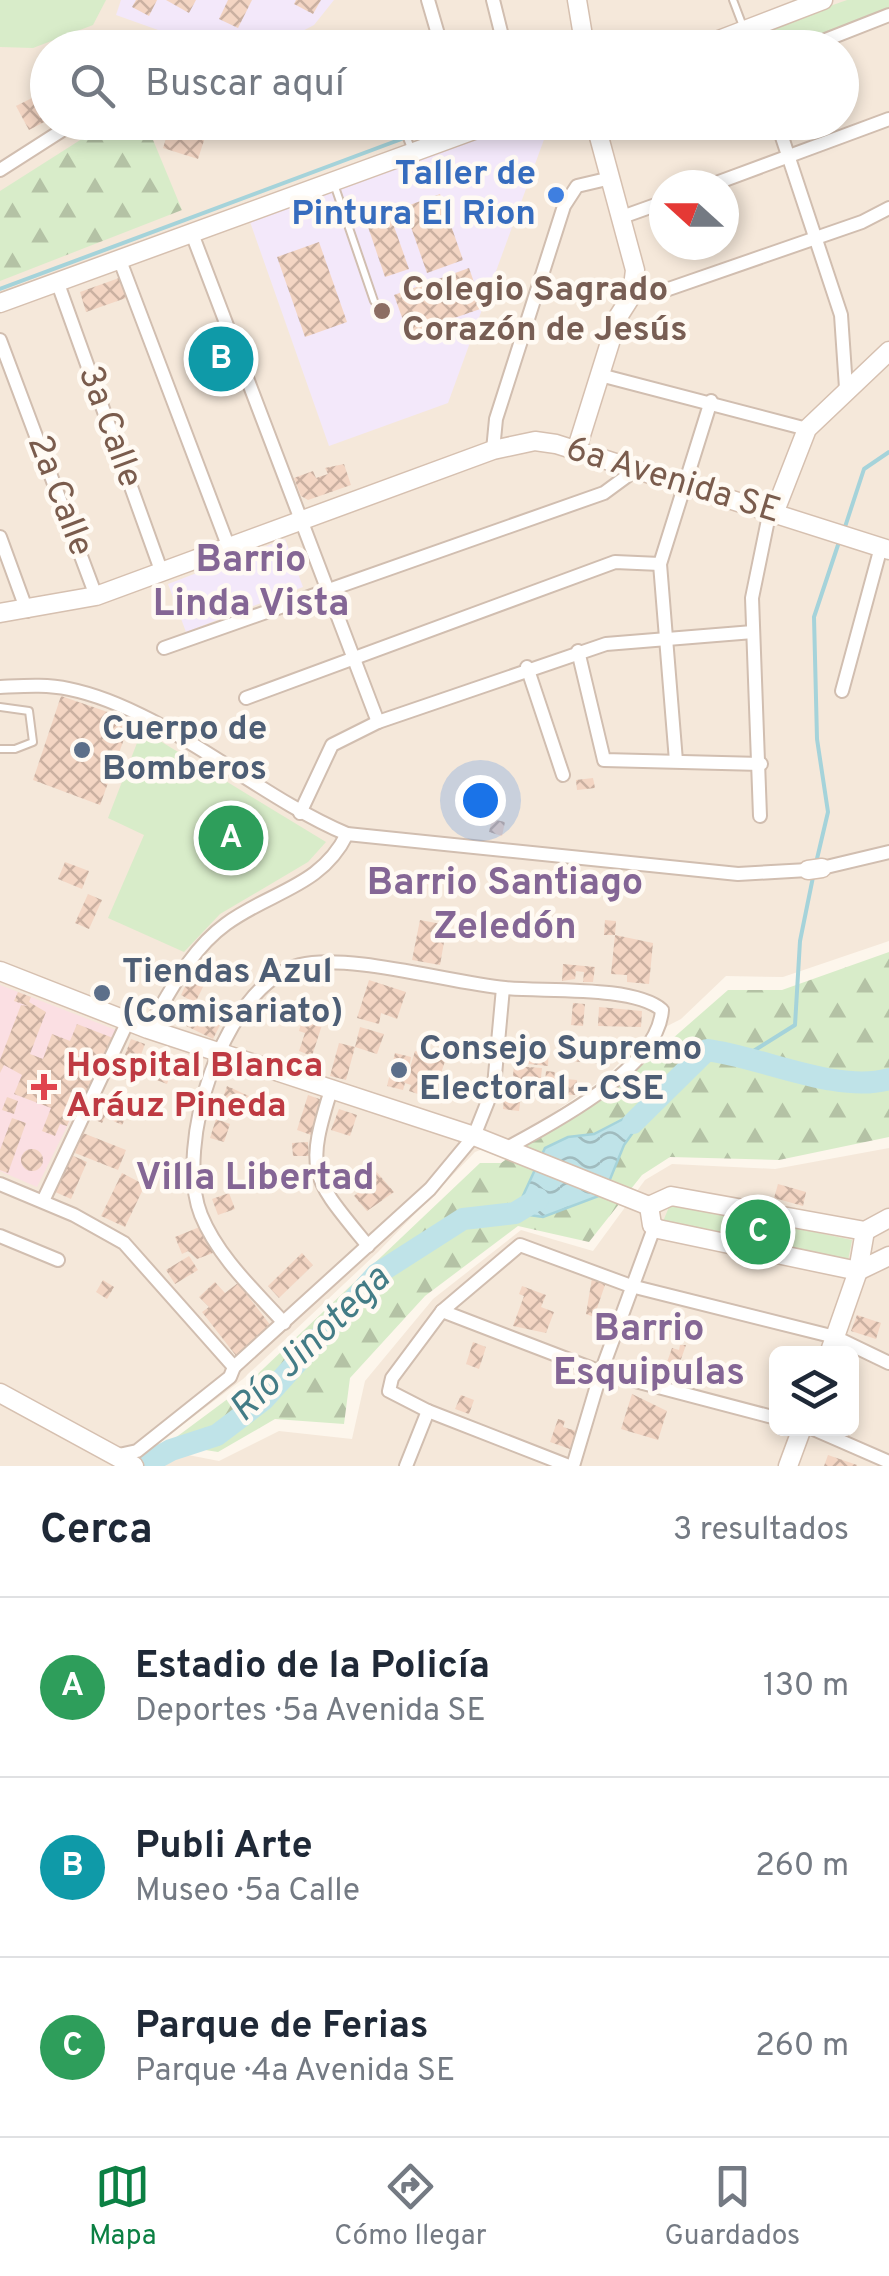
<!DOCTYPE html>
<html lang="es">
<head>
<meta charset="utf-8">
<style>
	:root { --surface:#fff; --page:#f2f2f3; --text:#1f2937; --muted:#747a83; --line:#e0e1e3; --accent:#0b8043 }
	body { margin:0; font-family:Overpass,sans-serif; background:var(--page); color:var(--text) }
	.controls { position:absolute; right:30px; bottom:30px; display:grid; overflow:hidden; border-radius:15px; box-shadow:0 5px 15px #0003 }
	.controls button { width:90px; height:90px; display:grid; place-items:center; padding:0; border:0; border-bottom:2px solid var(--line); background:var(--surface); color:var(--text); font:50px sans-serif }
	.compass { position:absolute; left:649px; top:170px; width:90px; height:90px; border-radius:50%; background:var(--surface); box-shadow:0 5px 15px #0003; rotate:291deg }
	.you { position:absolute; left:480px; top:800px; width:35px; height:35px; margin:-25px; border:8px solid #fff; border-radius:50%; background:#1a73e8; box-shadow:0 0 0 15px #1a73e833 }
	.badge { display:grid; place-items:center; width:65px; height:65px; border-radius:50%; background:var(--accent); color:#fff; font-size:32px; font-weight:700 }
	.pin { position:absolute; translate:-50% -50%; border:5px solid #fff; box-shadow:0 2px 10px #0006 }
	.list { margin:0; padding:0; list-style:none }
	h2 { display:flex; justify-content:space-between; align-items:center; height:130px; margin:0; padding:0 40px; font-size:42px }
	h2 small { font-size:32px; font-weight:400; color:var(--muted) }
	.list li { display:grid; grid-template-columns:65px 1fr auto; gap:30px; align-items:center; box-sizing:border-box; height:180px; padding:0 40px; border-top:2px solid var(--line) }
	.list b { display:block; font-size:38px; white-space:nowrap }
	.list p { margin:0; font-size:32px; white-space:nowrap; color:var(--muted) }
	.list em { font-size:32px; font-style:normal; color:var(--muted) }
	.icon { flex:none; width:55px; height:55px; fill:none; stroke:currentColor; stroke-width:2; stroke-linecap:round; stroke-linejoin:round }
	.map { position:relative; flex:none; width:889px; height:1466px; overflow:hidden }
	.search { position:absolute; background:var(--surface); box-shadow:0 5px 15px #0003; left:30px; right:30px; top:30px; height:110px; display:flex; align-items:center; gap:25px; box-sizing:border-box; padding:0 35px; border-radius:55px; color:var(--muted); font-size:38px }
	.sheet { height:670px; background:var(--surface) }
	nav { display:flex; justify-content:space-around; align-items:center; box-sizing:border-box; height:140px; border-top:2px solid var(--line); background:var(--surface); font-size:28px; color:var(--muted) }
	nav a { display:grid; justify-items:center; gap:5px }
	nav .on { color:var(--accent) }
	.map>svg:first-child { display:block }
	.residential { fill:#f5e8da; fill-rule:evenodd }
	.education { fill:#f3e8fa }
	.medical { fill:#fbdfe3 }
	.forest { fill:url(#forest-firs) }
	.park { fill:#d8ecc9 }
	.water { fill:url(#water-waves); stroke:#a5d3da; stroke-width:2.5 }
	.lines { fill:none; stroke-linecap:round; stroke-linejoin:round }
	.stream { stroke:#a5d3da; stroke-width:4 }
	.river { stroke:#bfe3e8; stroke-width:22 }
	.building { fill:url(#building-cross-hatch) }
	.lane-casing { stroke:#d1beb0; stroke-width:10 }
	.street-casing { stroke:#d1beb0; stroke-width:16 }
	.secondary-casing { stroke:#d6c0b0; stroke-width:21 }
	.lane { stroke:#fff; stroke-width:6 }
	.street { stroke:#fff; stroke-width:12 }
	.secondary { stroke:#fff; stroke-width:18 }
	.shop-dot { fill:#3f7fe0; stroke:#fffaf3; stroke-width:4 }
	.education-dot { fill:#8d6e63; stroke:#fffaf3; stroke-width:4 }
	.service-dot { fill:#5c6f8a; stroke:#fffaf3; stroke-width:4 }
	.health-dot { fill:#e0444e; stroke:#fffaf3; stroke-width:4 }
	.labels { text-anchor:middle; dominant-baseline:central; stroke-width:9; stroke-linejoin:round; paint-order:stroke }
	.shop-label { font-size:35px; font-weight:bold; fill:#366cbe; stroke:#fffaf3; text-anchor:end }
	.education-label { font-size:35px; font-weight:bold; fill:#785e54; stroke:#fffaf3; text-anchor:start }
	.street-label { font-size:35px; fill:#7a5c4d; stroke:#fffaf3 }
	.service-label { font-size:35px; font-weight:bold; fill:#4e5e75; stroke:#fffaf3; text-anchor:start }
	.health-label { font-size:35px; font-weight:bold; fill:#be3a42; stroke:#fffaf3; text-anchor:start }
	.neighbourhood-label { font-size:38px; font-weight:bold; fill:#846695; stroke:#fffaf3 }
	.water-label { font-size:38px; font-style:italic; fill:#437c86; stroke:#fffaf3 }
</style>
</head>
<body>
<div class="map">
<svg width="889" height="1466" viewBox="0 0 889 1466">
	<defs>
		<pattern id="forest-firs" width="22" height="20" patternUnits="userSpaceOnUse" patternTransform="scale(2.5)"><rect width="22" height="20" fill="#d8ecc9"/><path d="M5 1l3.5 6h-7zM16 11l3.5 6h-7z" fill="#b4c2a5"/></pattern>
		<pattern id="water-waves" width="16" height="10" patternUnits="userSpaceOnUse" patternTransform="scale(2.5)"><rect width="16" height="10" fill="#bfe3e8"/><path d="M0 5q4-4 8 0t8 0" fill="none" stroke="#a0bbbe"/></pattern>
		<pattern id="building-cross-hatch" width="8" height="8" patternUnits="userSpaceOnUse" patternTransform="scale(2.5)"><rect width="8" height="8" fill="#f3d5c3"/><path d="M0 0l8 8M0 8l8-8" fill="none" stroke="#cab0a1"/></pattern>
	</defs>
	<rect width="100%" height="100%" fill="#fdf6ec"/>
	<path class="residential" d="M0 0H889V941L783 977 726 976 681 1019 642 1039 607 1076 525 1132 475 1152 378 1252 243 1379 152 1448 219 1461 279 1431 352 1439 365 1381 433 1299 521 1230 593 1251 645 1180 672 1164 775 1169 889 1148V1466H0ZM48 48H842V122H48ZM664 185H724V245H664ZM776 1354H852V1428H776Z"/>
	<g class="education">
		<polygon points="121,0 334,0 314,25 272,47 152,47 158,30 116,15"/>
		<polygon points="520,123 550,123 448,403 329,446 249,219"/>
		<polygon points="285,539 303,587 186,632 168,584"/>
	</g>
	<polygon class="medical" points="0,985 116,1030 100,1072 95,1070 37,1187 0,1171"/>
	<g class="forest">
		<polygon points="107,123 146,123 182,210 0,281 0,191"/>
		<polygon points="889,952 889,1137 779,1160 670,1157 642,1175 589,1242 518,1226 425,1296 350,1378 344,1424 275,1419 218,1452 167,1444 245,1386 480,1163 501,1163 648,1060 728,990 782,990"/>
	</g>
	<g class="park">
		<polygon points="0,0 106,0 93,25 33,48 0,47"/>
		<polygon points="847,0 889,0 889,20 815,47 752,47 748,35"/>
		<polygon points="142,730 326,842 308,862 220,914 184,952 108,918 144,835 108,818"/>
		<polygon points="671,1202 852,1240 848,1261 662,1224"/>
	</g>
	<polygon class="water" points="654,1103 624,1145 604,1194 543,1217 515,1213 545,1148 568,1137 594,1134"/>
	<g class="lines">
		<g class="stream">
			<polyline points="0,289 447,122"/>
			<polyline points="844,530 864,469 889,452"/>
			<polyline points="816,863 828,812 817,739 814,617 840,539"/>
			<polyline points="747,1055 795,1025 800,941 813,877"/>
		</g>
		<g class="river">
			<path d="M633 1123 707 1050C762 1057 838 1094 889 1079"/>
			<polyline points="142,1466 171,1450 217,1435 263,1400 377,1274 463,1219 515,1213 538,1199"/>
		</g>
	</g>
	<g class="building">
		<polygon points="136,0 157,0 149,16 132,7"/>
		<polygon points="166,0 196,0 189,13"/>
		<polygon points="228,0 252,0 238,28 219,19"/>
		<polygon points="296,0 321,0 313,14 294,4"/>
		<polygon points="48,90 48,120 29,130 16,106"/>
		<polygon points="171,122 209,125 198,159 163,148"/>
		<polygon points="440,194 463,260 427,273 404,207"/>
		<polygon points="390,215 409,269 385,277 367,224"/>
		<polygon points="319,242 347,322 305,337 277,257"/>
		<polygon points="469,268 483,308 408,334 394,295"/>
		<polygon points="119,278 126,298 86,312 80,292"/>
		<polygon points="344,464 351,485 308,500 301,496 294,478 313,471 316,478 328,474 325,468"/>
		<polygon points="61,696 131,720 100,805 33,780"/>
		<polygon points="593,778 595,788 577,790 576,780"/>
		<polygon points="492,819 505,822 502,836 489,832"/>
		<polygon points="65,862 89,871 82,889 58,879"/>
		<polygon points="88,894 102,900 89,929 75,923"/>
		<polygon points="420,920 447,925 440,965 412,960"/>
		<polygon points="605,920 616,921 615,935 653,943 649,984 627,982 627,975 611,974 615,935 604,935"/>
		<polygon points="201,960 225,973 218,985 194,972"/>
		<polygon points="563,964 595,967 593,982 583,982 584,972 576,971 575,979 562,981"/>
		<polygon points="190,976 205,983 195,1003 181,995"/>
		<polygon points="369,980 406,992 397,1019 381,1013 379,1024 357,1018"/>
		<polygon points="18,992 31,997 29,1002 46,1012 30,1054 43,1059 52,1034 70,1041 77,1024 113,1038 82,1102 77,1100 74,1108 66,1105 63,1113 71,1116 67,1126 60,1124 55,1136 42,1131 51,1108 14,1094 22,1075 4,1065 0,1073 0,1060 21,1005 28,1006 14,1001"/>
		<polygon points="181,1001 222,1021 213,1039 172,1019"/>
		<polygon points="573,1003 585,1004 583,1026 571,1025"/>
		<polygon points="599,1007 642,1011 641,1027 598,1026"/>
		<polygon points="302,1020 322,1025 312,1056 299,1051 305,1033 299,1031"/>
		<polygon points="360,1027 384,1034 377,1054 355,1047"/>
		<polygon points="131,1039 145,1044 131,1082 117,1076"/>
		<polygon points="339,1043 355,1047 346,1080 330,1076"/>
		<polygon points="520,1045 549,1048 548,1066 519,1063"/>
		<polygon points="572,1045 603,1048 601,1064 571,1061"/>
		<polygon points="415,1051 445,1061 432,1101 421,1097 423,1090 418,1094 409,1091 411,1085 405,1083 403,1090 387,1086 395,1053 411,1057 408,1074"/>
		<polygon points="162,1056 175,1060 167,1084 154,1079"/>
		<polygon points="514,1066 542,1068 539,1097 521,1096 519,1111 503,1109 504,1095 511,1095"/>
		<polygon points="546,1071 555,1072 554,1078 577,1080 576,1095 544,1094"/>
		<polygon points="227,1086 251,1097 247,1111 222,1101"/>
		<polygon points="308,1095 325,1101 314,1136 297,1130"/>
		<polygon points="7,1097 18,1101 14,1114 2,1110"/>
		<polygon points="99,1100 128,1113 122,1125 105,1117 102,1123 91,1118"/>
		<polygon points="339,1109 357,1115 350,1136 331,1130"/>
		<polygon points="12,1118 26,1123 8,1173 0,1170 0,1150"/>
		<polygon points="216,1119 230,1124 224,1142 210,1138"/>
		<polygon points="83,1133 126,1150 118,1170 75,1153"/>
		<polygon points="308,1142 309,1156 293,1156 292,1143"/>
		<circle cx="32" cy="1160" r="11"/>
		<polygon points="69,1154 87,1162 71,1199 53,1191"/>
		<polygon points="373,1168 394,1192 367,1211 354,1196 363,1188 357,1181"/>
		<polygon points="122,1173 145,1185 125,1227 101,1216"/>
		<polygon points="778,1184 806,1192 803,1206 774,1198"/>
		<polygon points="229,1193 235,1209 218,1215 212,1199"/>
		<polygon points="202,1226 213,1253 197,1259 188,1251 182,1254 175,1237"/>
		<polygon points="302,1253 313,1265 279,1298 268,1286"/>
		<polygon points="189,1256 198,1270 175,1284 166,1270"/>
		<polygon points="592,1278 606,1282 594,1317 586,1314"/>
		<polygon points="103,1280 114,1287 107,1299 96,1292"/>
		<polygon points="215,1282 225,1293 238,1283 271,1326 237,1357 202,1312 209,1307 199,1297"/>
		<polygon points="522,1286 546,1295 541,1307 554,1312 546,1333 513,1326 524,1296 519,1294"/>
		<polygon points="857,1315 881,1323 876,1339 851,1331"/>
		<polygon points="473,1342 486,1347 479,1369 466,1364"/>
		<polygon points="680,1345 686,1345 680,1362 698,1366 693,1381 675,1379 677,1372 665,1368 672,1348 679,1350"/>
		<polygon points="632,1394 667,1411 658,1440 621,1429"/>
		<polygon points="461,1395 474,1400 469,1414 455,1409"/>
		<polygon points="558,1419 565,1421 563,1427 576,1431 570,1449 550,1442"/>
		<polygon points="828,1455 857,1465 857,1466 824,1466"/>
	</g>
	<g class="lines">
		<g class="lane-casing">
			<g id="lane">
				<polyline points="733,0 744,29"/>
				<polyline points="401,122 412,151"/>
				<polyline points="334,184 374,301"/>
				<polyline points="0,707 29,711 33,742 15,749 0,749"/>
			</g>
		</g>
		<g class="street-casing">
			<g id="street">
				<polyline points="428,0 442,48"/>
				<polyline points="493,0 505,48"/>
				<polyline points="744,30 750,48"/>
				<polyline points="805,48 889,15"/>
				<polyline points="777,122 841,315 846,388"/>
				<polyline points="597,130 617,122"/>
				<polyline points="0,170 75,122"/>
				<polyline points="711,185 889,119"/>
				<polyline points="622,217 664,202"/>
				<polyline points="191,231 378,722"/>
				<polyline points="119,258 229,548"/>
				<polyline points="57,281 162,573"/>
				<polyline points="632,295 660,292 862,222 889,208"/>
				<polyline points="0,340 96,596"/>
				<polyline points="600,375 807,429"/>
				<polyline points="493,450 496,419 564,206 577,186 611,178"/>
				<polyline points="0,537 27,611"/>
				<polyline points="164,648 604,493 638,468"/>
				<polyline points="578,651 604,760 761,764"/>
				<polyline points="527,667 563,775"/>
				<path d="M0 687C23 686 46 684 69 689 163 708 256 796 347 834L738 874 808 870"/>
				<polyline points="842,691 881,547"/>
				<polyline points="246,698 615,562 660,564"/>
				<polyline points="676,761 660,564 711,401"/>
				<polyline points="300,813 332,745 378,722 606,644 753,632"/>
				<polyline points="760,816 752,598 770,510"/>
				<polyline points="822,868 889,852"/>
				<path d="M148 1029C170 992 190 950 226 924 271 891 321 887 347 834"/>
				<path d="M332 1087C304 1174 312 1177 368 1246"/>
				<polyline points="0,1184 74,1215 124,1243 234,1367"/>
				<polyline points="43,1201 128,1021"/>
				<polyline points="0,1236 58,1260"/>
				<polyline points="442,1311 601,1372 776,1418"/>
				<path d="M284 1323C254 1290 218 1257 201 1215 174 1147 222 986 300 965 349 953 451 983 505 988 543 992 633 985 662 1010 658 1069 553 1123 505 1149"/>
				<polyline points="811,1428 889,1462"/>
				<polyline points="114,1456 137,1451 230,1377 234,1367 430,1189 474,1136 494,1086 503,988"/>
				<polyline points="406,1466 428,1411"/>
				<polyline points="569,1466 428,1411 389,1391 392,1378 442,1311 520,1245 631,1286 835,1337 889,1363"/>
				<polyline points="573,1466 601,1372 654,1228"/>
			</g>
		</g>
		<g class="secondary-casing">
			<g id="secondary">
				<polyline points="577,0 585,48"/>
				<polyline points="698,48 823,0"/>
				<polyline points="0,303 496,122"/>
				<polyline points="576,451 618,317 632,295 635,270 595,122"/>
				<polyline points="775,511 807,429 889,351"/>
				<polyline points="0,613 96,596 493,450 535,441 556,444 889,550"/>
				<polyline points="808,870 822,868"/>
				<polyline points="0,971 148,1029 474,1136 649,1206"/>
				<polyline points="649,1206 652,1225 658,1229 858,1271 889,1256"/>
				<polyline points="649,1206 671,1196 865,1231 889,1218"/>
				<polyline points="829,1354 858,1271 865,1231"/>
				<polyline points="0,1393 134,1466"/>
				<polyline points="788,1466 802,1428"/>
			</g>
		</g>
		<use href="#lane" class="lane"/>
		<use href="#street" class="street"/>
		<use href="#secondary" class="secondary"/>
	</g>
	<circle class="shop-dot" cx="556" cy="195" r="10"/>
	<circle class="education-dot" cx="382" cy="311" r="10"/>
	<g class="service-dot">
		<circle cx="82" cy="750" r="10"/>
		<circle cx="102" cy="993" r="10"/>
		<circle cx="399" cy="1070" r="10"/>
	</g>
	<path class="health-dot" d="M39 1072h10v10h10v10h-10v10h-10v-10h-10v-10h10z"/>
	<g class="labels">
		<g class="shop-label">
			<text x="536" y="175">Taller de<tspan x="536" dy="40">Pintura El Rion</tspan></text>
		</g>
		<g class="education-label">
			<text x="402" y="291">Colegio Sagrado<tspan x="402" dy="40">Corazón de Jesús</tspan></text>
		</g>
		<g class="street-label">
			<text transform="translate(109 427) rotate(70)">3a Calle</text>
			<text transform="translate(673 481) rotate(17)">6a Avenida SE</text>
			<text transform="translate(59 496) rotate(69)">2a Calle</text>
		</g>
		<g class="service-label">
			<text x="102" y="730">Cuerpo de<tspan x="102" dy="40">Bomberos</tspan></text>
			<text x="122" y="973">Tiendas Azul<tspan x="122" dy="40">(Comisariato)</tspan></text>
			<text x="419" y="1050">Consejo Supremo<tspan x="419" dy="40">Electoral - CSE</tspan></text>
		</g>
		<g class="health-label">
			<text x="66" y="1067">Hospital Blanca<tspan x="66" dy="40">Aráuz Pineda</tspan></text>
		</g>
		<g class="neighbourhood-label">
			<text x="251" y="561">Barrio<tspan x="251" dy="44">Linda Vista</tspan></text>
			<text x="505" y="884">Barrio Santiago<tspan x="505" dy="44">Zeledón</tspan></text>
			<text x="255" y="1179">Villa Libertad</text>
			<text x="649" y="1330">Barrio<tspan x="649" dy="44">Esquipulas</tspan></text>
		</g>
		<g class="water-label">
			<text transform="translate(311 1345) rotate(-44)">Río Jinotega</text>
		</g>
	</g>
</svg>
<div class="controls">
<button><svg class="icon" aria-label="layers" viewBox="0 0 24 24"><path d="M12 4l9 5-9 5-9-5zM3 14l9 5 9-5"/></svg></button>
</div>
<svg class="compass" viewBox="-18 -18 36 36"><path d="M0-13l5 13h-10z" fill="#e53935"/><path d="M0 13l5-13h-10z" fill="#747a83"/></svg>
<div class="you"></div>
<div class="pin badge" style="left:231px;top:838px;background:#2e9e5b">A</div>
<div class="pin badge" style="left:221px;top:359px;background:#0f9aa8">B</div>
<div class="pin badge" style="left:758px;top:1232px;background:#2e9e5b">C</div>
<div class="search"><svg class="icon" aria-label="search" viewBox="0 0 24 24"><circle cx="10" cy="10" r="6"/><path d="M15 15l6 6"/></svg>Buscar aquí</div>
</div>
<section class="sheet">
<h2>Cerca<small>3 resultados</small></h2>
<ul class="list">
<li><span class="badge" style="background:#2e9e5b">A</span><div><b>Estadio de la Policía</b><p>Deportes · 5a Avenida SE</p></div><em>130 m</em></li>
<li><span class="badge" style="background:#0f9aa8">B</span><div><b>Publi Arte</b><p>Museo · 5a Calle</p></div><em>260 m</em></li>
<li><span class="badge" style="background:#2e9e5b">C</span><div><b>Parque de Ferias</b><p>Parque · 4a Avenida SE</p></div><em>260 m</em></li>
</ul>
</section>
<nav>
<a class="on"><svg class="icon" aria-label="map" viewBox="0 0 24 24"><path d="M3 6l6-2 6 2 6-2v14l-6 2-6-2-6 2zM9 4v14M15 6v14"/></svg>Mapa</a>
<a><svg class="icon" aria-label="directions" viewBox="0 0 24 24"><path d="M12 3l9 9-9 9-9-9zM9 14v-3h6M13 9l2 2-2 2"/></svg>Cómo llegar</a>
<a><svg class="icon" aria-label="saved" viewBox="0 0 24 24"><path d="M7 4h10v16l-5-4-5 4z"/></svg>Guardados</a>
</nav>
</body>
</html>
